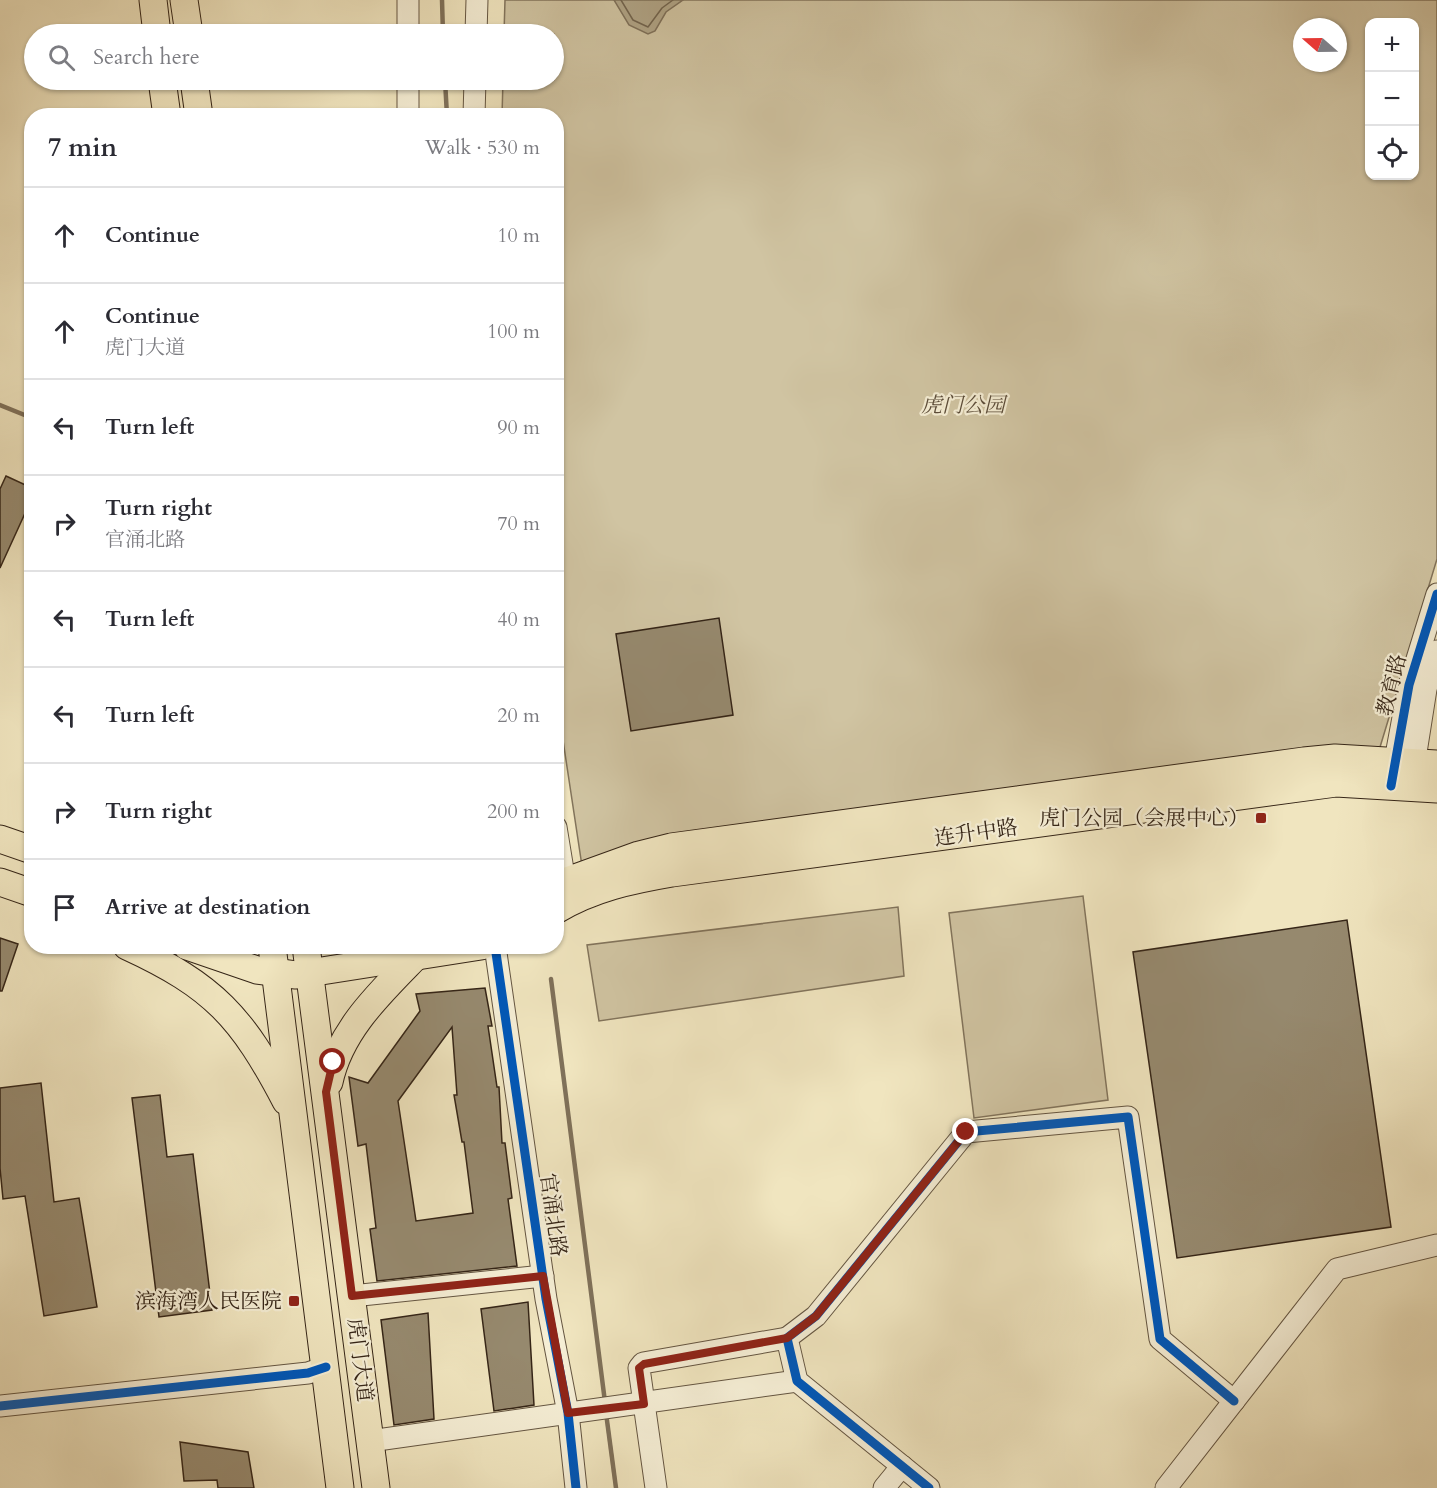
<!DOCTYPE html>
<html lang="en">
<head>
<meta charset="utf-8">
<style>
	:root { --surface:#fff; --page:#f7f7f7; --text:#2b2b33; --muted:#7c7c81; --line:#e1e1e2 }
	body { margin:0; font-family:Cardo,"Noto Serif SC",serif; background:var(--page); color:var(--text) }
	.controls { position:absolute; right:18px; top:18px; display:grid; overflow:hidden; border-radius:12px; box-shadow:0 2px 4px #0004 }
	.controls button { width:54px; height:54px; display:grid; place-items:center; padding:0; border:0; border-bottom:2px solid var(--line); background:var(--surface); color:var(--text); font:30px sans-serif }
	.compass { position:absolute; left:1293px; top:18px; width:54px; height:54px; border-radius:50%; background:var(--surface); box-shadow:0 2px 4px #0004; rotate:290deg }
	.stop { position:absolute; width:18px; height:18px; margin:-14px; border:4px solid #8f2418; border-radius:50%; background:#fff }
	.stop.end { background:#8f2418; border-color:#fff; box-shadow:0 2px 6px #0008 }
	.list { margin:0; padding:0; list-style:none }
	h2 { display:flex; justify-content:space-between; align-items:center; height:78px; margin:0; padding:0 24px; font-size:26px }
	h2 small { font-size:20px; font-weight:400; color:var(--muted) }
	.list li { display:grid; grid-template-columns:39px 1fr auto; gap:18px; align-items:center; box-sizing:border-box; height:96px; padding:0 24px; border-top:2px solid var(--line) }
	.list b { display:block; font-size:22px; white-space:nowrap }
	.list p { margin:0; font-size:20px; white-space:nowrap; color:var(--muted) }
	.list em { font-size:20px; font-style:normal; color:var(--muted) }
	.icon { flex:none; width:33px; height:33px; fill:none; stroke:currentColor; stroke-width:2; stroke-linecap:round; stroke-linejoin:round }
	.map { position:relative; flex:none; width:1437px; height:1488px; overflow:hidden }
	.search { position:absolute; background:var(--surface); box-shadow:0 2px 4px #0004; left:24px; top:24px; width:540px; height:66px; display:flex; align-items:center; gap:15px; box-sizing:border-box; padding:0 21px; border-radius:33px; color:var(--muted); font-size:22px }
	.panel { position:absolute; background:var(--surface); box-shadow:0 2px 4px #0004; left:24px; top:108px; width:540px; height:846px; border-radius:24px }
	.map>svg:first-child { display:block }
	.green { fill:#d0c4a2; stroke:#82745c; stroke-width:1.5; fill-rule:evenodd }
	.water { fill:#b0a486; stroke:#7f715a; stroke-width:1.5 }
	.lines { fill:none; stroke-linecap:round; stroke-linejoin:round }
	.shore { stroke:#72644e; stroke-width:1.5 }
	.stream { stroke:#7f715a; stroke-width:4.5 }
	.building { fill:#96896e; stroke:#352517; stroke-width:1.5; fill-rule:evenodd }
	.minor-casing { stroke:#645541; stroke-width:23 }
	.major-casing { stroke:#352517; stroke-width:29 }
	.minor { stroke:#f5eed5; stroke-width:21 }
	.major { stroke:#f0e5bf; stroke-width:27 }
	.cycleway-casing { stroke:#f5eed5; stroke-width:13 }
	.cycleway { stroke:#0057b8; stroke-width:9 }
	.route { stroke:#8f2418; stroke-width:8 }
	.poi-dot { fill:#8f2418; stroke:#f5eed5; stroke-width:2 }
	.labels { text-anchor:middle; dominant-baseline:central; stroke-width:4.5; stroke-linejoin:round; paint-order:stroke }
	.park-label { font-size:21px; font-style:italic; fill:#5c4d3a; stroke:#f5eed5 }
	.street-label { font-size:21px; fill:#352517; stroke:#f5eed5 }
	.poi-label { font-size:21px; fill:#352517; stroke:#f5eed5; text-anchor:end }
</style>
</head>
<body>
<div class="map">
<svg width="1437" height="1488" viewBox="0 0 1437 1488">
	<rect width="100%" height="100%" fill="#f0e5bf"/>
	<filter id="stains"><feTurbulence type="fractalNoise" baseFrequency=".00333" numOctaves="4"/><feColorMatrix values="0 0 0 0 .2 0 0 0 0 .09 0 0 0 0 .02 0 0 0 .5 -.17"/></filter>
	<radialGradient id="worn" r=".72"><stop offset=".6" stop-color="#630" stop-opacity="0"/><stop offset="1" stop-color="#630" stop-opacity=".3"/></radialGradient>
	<g class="green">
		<path d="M505 0H1437V559L1377 757 582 866 556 694V116H502L503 80H554V34H504ZM1370 22H1414V176H1370ZM1302 27H1338V63H1302Z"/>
		<polygon points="1083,896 1108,1100 974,1118 949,913"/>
		<polygon points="898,907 904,976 599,1021 587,945"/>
	</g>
	<polygon class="water" points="614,0 683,0 666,12 655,31 648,34 629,25"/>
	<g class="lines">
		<polyline class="shore" points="621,0 633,20 648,27 662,8 673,0"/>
		<g class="stream">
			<polyline points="442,0 443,34"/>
			<polyline points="445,80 447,116"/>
			<polyline points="0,405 32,418"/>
			<polyline points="551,979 605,1402"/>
			<polyline points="606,1413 616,1488"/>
		</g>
	</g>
	<g class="building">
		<polygon points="6,476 32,488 32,498 0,568 0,489"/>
		<polygon points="719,618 733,715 631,731 616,634"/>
		<polygon points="1347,920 1391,1227 1177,1258 1133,952"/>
		<polygon points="0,938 18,944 2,991 0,991"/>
		<path d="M485 988 492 1026H488L497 1087H499L502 1143H505L512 1198 508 1199 517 1266 377 1281 370 1229 376 1228 366 1144 358 1146 349 1077 368 1083 420 1011 416 994ZM452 1027 457 1095H454L462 1142H464L473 1213 416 1221 398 1101Z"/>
		<polygon points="41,1083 54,1202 79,1198 97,1307 44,1316 25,1196 3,1199 0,1168 0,1088"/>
		<polygon points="160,1095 167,1157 193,1154 212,1310 159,1317 132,1098"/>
		<polygon points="528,1302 534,1405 494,1411 481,1309"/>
		<polygon points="428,1313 434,1419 394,1425 381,1320"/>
		<polygon points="180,1442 248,1452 254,1488 218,1488 217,1480 184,1481"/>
	</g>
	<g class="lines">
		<g class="minor-casing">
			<g id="minor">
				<polyline points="408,0 408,34"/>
				<polyline points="476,34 477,0"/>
				<polyline points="408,80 408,116"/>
				<polyline points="474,116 475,80"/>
				<polyline points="1392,777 1409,685 1437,594"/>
				<polyline points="1412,778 1426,689 1437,651"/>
				<polyline points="556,827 565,882"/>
				<polyline points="495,946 546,1299 568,1413 576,1488"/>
				<polyline points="352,1296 543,1276"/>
				<polyline points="0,1406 308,1373 326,1367"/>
				<polyline points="370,1441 797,1381"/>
				<polyline points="656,1488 639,1368 643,1363 787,1338"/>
				<polyline points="884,1488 902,1466"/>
				<polyline points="929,1488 797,1381 787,1338 816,1316 966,1132 1128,1117 1160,1339 1234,1401"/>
				<polyline points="1166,1488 1337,1269 1437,1245"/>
			</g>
		</g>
		<g class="major-casing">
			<g id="major">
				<polyline points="153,0 157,34"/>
				<polyline points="184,0 189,34"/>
				<polyline points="162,80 167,116"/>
				<polyline points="194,80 199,116"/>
				<polyline points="0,839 32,850"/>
				<polyline points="0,882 32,893"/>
				<polyline points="556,885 639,855 671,847 1304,761 1335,758 1437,764"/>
				<path d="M556 910C593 888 631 880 672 873L1336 783 1437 789"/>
				<path d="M127 946C214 986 242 1017 286 1101"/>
				<polyline points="187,946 257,970 296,975 481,946"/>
				<polyline points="272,946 340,1488"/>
				<polyline points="306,946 376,1488"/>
				<path d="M329 1082C340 1030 380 993 416 956"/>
			</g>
		</g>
		<use href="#minor" class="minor"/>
		<use href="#major" class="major"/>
		<g class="cycleway-casing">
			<g id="cycleway">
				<polyline points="1391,786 1409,685 1437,594"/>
				<polyline points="495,946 546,1299 568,1413 576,1488"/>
				<polyline points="0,1406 308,1373 326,1367"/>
				<polyline points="929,1488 797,1381 787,1338 816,1316 966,1132 1128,1117 1160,1339 1234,1401"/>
			</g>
		</g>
		<use href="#cycleway" class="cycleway"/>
	</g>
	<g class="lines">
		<polyline class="route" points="333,1062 326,1092 352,1296 543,1276 568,1413 644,1404 639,1368 644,1364 787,1338 816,1316 966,1132"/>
	</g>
	<g class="poi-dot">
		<rect x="1255" y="812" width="12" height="12" rx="3"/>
		<rect x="288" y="1295" width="12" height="12" rx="3"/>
	</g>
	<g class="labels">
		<g class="park-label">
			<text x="963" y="405">虎门公园</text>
		</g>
		<g class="street-label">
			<text transform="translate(1392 685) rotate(-76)">教育路</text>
			<text transform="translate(976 833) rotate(-8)">连升中路</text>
			<text transform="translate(553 1215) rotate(82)">官涌北路</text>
			<text transform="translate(360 1360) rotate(83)">虎门大道</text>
		</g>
		<g class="poi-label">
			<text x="1249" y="818">虎门公园（会展中心）</text>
			<text x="282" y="1301">滨海湾人民医院</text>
		</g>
	</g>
	<rect width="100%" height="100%" filter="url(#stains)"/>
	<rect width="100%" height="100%" fill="url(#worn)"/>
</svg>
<div class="controls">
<button>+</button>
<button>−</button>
<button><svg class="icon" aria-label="locate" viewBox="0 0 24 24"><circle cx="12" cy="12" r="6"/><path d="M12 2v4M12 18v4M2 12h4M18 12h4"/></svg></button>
</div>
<svg class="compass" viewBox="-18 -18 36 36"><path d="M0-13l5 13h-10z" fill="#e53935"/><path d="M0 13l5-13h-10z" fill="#7c7c81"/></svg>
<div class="stop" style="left:333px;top:1062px"></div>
<div class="stop end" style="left:966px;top:1132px"></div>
<div class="search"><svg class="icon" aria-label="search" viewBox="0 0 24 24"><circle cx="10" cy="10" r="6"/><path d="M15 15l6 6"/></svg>Search here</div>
<section class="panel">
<h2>7 min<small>Walk · 530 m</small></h2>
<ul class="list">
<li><svg class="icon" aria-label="ahead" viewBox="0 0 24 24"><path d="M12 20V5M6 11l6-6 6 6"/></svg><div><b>Continue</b></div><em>10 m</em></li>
<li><svg class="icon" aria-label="ahead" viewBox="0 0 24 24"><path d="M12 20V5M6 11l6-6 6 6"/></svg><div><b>Continue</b><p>虎门大道</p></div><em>100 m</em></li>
<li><svg class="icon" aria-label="left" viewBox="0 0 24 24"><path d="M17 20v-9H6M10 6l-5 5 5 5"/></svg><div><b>Turn left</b></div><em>90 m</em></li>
<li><svg class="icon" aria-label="right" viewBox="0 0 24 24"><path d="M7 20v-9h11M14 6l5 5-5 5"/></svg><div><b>Turn right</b><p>官涌北路</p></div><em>70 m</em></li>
<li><svg class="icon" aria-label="left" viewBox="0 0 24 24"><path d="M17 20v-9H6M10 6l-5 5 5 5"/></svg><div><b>Turn left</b></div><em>40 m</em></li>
<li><svg class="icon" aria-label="left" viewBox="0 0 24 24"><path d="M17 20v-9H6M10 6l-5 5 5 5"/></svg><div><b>Turn left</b></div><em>20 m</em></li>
<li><svg class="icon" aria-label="right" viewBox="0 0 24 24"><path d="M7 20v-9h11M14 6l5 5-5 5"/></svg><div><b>Turn right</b></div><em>200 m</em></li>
<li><svg class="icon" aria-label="arrive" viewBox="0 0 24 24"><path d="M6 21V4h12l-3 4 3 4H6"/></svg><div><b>Arrive at destination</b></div></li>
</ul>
</section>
</div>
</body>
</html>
